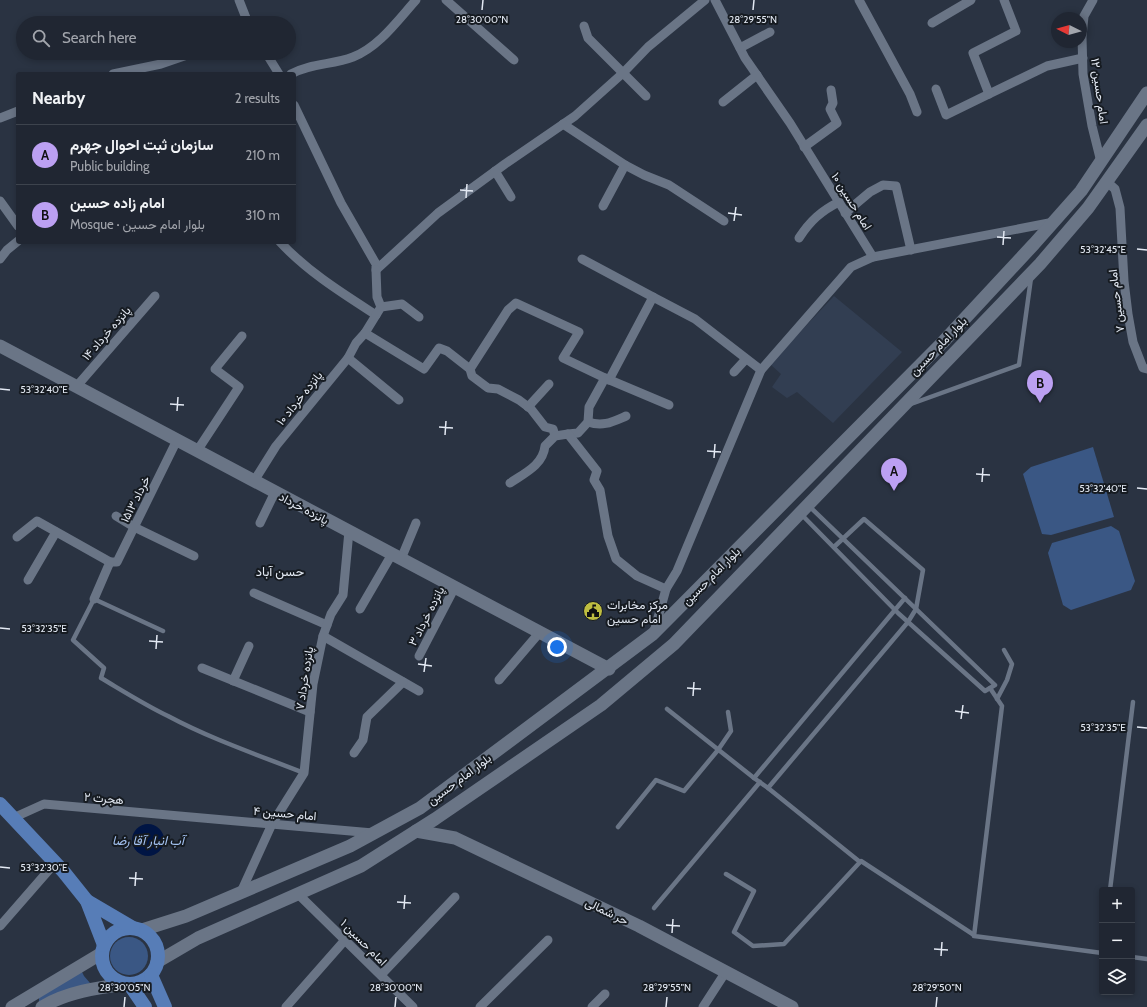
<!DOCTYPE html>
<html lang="en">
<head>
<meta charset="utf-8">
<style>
	:root { --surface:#202632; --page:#2d323e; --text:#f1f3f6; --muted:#a2a5ac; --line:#3d434d; --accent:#bca0f2 }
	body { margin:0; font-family:Cabin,Vazirmatn,sans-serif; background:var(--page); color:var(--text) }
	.controls { position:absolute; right:12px; bottom:12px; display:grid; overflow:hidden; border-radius:4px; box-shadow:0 2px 6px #0003 }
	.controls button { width:36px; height:36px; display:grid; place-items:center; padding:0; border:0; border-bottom:1px solid var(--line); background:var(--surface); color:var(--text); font:20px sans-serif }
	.compass { position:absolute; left:1051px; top:12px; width:36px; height:36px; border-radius:50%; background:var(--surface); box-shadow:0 2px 6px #0003; rotate:275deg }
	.you { position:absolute; left:557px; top:647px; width:14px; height:14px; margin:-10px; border:3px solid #fff; border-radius:50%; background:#1a73e8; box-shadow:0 0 0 6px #1a73e833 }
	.badge { display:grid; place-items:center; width:26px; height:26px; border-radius:50%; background:var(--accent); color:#111; font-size:13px; font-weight:700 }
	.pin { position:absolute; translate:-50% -33px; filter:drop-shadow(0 1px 2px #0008) }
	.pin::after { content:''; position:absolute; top:21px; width:14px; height:12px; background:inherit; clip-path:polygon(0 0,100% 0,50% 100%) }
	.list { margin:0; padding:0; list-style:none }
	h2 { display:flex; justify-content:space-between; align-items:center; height:52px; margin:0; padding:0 16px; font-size:17px }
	h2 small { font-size:13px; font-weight:400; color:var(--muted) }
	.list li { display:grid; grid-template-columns:26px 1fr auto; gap:12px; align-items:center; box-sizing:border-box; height:60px; padding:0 16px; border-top:1px solid var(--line) }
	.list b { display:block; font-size:15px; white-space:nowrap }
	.list p { margin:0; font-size:13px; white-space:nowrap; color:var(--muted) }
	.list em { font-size:13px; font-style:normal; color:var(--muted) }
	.icon { flex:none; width:22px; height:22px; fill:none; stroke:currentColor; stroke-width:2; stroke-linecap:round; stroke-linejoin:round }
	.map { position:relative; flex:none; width:1147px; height:1007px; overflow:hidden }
	.search { position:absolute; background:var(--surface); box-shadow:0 2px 6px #0003; left:16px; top:16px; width:280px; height:44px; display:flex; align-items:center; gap:10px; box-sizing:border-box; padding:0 14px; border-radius:22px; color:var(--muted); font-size:15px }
	.panel { position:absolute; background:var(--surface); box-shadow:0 2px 6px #0003; left:16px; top:72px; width:280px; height:172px; border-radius:4px }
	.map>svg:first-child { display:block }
	.built { fill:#323e52 }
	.green { fill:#3a5784 }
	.water { fill:#001544 }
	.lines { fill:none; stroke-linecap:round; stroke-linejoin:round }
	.lane { stroke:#6a7586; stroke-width:4.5 }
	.street { stroke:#6a7586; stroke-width:9 }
	.secondary { stroke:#6a7586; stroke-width:13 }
	.primary { stroke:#577db7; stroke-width:14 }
	.ticks { fill:none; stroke:#e3e9f3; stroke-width:1.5 }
	.labels { text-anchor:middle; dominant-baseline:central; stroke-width:4; stroke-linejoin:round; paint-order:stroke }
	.street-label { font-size:12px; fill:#e3e9f3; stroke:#161b21 }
	.poi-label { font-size:12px; fill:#e3e9f3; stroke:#161b21; text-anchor:start }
	.neighbourhood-label { font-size:13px; fill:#e3e9f3; stroke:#161b21 }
	.water-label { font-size:13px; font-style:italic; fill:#a4c3f2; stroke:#161b21 }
	.ticks-label { font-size:10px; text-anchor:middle; fill:#e3e9f3; stroke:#161b21; stroke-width:4; stroke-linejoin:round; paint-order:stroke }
</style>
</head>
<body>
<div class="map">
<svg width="1147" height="1007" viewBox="0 0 1147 1007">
	<rect width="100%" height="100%" fill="#2a3342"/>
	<polygon class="built" points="834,296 902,352 833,423 797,392 787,398 772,387 781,374 770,364"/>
	<g class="green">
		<polygon points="1093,447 1114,517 1051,535 1042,534 1023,474 1031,467"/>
		<polygon points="1111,526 1119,531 1135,581 1131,590 1071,610 1063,605 1048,553 1052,543"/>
		<circle cx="129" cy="956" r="19"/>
		<polygon points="80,968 84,976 90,983 43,1002 39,1001 39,997"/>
	</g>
	<circle class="water" cx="148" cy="840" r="16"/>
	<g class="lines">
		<g class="lane">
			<polyline points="911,404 1019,365 1031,278"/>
			<polyline points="801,514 898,613 985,691 995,685 809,506"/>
			<polyline points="834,547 864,519 923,570 916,609 908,622 768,788 754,778 905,598"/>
			<path d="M163 631 94 599 73 640 104 668 101 678C123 691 145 705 168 716 211 739 258 755 304 773"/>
			<polyline points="990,688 1002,706 974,936 1102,953"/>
			<polyline points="997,699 1007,680 1012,664 1004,650"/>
			<polyline points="667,709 754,778"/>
			<polyline points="768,788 860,862"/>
			<polyline points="618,827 656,780 684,791 718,750 731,731 728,712"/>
			<polyline points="726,874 754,891 734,932 753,946 784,944 861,861 974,935"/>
			<polyline points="1110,890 1133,702"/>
			<polyline points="654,908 760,782"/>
			<polyline points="1132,957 1147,959"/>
		</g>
		<g class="street">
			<polyline points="239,0 248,23"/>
			<polyline points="446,0 514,60"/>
			<polyline points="715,0 745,58 790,123 873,257 1054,222"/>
			<polyline points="859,0 910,94 917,112"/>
			<polyline points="1004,0 1016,31 973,53 989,94 1047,66 1083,58"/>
			<polyline points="1093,0 1084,16 1082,37 1083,74 1092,126 1101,162"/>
			<polyline points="932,23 971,0"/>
			<polyline points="584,26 588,38 646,96"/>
			<polyline points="740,48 770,32"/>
			<polyline points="266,53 279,74"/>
			<polyline points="113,74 161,64 193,53"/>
			<path d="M291 74C311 63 333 65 353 57 379 47 398 20 416 0"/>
			<polyline points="936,89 946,115 989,94"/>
			<polyline points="723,102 757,75"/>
			<polyline points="294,105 341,203 376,264 376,270 438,213 505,164 575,116 623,73 648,47 705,0"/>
			<polyline points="0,118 18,111"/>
			<polyline points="563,124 625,165 644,175 669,185 724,221"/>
			<polyline points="804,147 837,123 830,109 833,103 831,90"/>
			<polyline points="495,171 511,197"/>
			<polyline points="1107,182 1115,189 1120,208 1124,281 1128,314 1133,342 1143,368 1147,369"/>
			<polyline points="0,201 18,226"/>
			<polyline points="603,206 625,165"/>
			<polyline points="845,213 870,192 883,185 896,186 911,250"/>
			<path d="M799 238C810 221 821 211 839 202"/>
			<path d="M280 242C308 272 342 293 376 315"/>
			<polyline points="0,259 7,250 18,241"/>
			<polyline points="582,259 653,297 609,380"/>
			<polyline points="376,270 377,297 381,307"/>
			<polyline points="653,297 695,319 761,370"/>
			<polyline points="419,317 402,304 381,307 365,333 424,369 439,348 447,351 470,369"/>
			<polyline points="348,358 399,400"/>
			<polyline points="734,372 746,359"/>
			<polyline points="605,378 669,405"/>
			<polyline points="76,387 155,296"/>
			<polyline points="528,407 549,384"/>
			<path d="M588 422C603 427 612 422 626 416"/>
			<polyline points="555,436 553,429 545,427 531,409 519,400 498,389 488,388 472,376 470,369 508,310 516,303 579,332 563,358 605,378 589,407 588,422 578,433 568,434"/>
			<polyline points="197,451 239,387 215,369 242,336"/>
			<polyline points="254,481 276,446 348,358 356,343 365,333"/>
			<path d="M510 483C525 473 543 465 545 446L555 436 568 434 597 471 594 480 600 490 608 536 616 559 637 576 666 589"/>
			<polyline points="116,516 134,527 194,556"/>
			<polyline points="260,523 275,492"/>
			<polyline points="17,537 37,521 110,562 94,599"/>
			<polyline points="401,559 416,523"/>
			<polyline points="110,562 117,562 177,440"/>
			<polyline points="28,580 56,532"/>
			<polyline points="254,593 327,625"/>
			<polyline points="360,609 392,554"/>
			<polyline points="654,632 666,589 677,571 761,370 851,267 873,257"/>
			<polyline points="323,636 419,691"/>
			<polyline points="419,656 455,587"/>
			<polyline points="202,668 310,712"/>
			<polyline points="499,680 540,632"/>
			<polyline points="233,681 249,646"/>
			<polyline points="354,753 363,740 367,717 403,682"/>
			<polyline points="13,818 44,804 373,833"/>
			<polyline points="241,892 272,824 304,773 313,684 323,636 331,614 343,595 349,531"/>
			<polyline points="298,894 413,1007"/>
			<polyline points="0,926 55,863"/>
			<polyline points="381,975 455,897"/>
			<polyline points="286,1007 345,940"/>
			<polyline points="480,1007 548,940"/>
			<polyline points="592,1007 605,994"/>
			<polyline points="703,1007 725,973"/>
		</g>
		<g class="secondary">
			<polyline points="0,346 609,669"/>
			<polyline points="416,831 455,838 639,926 792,1007"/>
			<polyline points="142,930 186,916 350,846 420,808 653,634 943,342 1034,244 1081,191 1147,93"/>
			<polyline points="157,962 198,938 361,866 435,819 601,705 674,644 1040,264 1088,208 1147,125"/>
			<polyline points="12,1007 102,953"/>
			<path d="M42 1007C67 992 96 988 125 984"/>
		</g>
		<g class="primary">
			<polyline points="0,804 63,871 87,901"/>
			<circle cx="130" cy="956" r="28"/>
			<polyline points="104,945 87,901 133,928"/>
			<polyline points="151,975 165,1007"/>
			<polyline points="130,985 145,1007"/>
		</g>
	</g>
	<path class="ticks" d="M482 10 483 0M753 10 754 0M460 190 473 191M466 198 467 184M728 213 742 215M734 221 736 207M997 237 1011 238M1003 245 1004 231M1137 249 1147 250M0 389 10 390M170 404 184 405M177 411 178 397M439 427 453 428M445 435 446 421M707 451 721 452M714 458 715 444M976 474 990 475M982 482 983 468M1137 488 1147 489M0 628 10 629M149 641 163 642M156 649 157 635M418 664 432 666M424 672 426 658M687 688 701 689M693 696 694 682M955 711 969 713M961 719 963 705M1137 727 1147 728M0 867 10 868M129 878 143 879M135 886 136 872M397 902 411 903M404 909 405 895M666 925 680 926M672 933 673 919M934 949 948 950M941 956 942 942M124 1007 125 997M395 1007 396 997M666 1007 667 997M936 1007 937 997"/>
	<defs>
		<g id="civic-disc" transform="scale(1)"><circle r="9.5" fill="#bfbe41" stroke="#161b21"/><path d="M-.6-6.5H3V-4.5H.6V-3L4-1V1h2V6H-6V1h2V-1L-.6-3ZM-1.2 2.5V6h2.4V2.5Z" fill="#111"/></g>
	</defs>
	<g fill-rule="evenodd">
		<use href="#civic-disc" x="593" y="611"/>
	</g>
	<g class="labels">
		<g class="street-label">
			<text transform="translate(1100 91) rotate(82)">امام حسین ۱۲</text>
			<text transform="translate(852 201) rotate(58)">امام حسین ۱۰</text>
			<text transform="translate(1116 301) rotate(-97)">امام حسین ۷</text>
			<text transform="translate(106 333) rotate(-49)">پانزده خرداد ۱۴</text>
			<text transform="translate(938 346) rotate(-46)">بلوار امام حسین</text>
			<text transform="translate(299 398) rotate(-51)">پانزده خرداد ۱۰</text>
			<text transform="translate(135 499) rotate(-63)">۱۵خرداد ۱۳</text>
			<text transform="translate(304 508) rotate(28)">پانزده خرداد</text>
			<text transform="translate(711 576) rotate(-45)">بلوار امام حسین</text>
			<text transform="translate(426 616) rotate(-63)">پانزده خرداد ۳</text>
			<text transform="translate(304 678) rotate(-81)">پانزده خرداد ۷</text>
			<text transform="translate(459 779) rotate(-37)">بلوار امام حسین</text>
			<text transform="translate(104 798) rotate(5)">هجرت ۲</text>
			<text transform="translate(285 813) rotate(5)">امام حسین ۴</text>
			<text transform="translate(607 911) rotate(26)">حر شمالی</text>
			<text transform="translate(364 942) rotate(45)">امام حسین ۱</text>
		</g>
		<g class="poi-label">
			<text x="607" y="604">مرکز مخابرات<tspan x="607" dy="14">امام حسین</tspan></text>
		</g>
		<g class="neighbourhood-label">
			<text x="280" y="571">حسن آباد</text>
		</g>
		<g class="water-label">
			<text x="148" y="840">آب انبار آقا رضا</text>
		</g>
	</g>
	<g class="ticks-label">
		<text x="482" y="23">28°30'00"N</text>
		<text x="753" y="23">28°29'55"N</text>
		<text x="1103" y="253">53°32'45"E</text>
		<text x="44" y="393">53°32'40"E</text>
		<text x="1103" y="492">53°32'40"E</text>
		<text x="44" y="632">53°32'35"E</text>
		<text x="1103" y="731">53°32'35"E</text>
		<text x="44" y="871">53°32'30"E</text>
		<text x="125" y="991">28°30'05"N</text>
		<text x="396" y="991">28°30'00"N</text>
		<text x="667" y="991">28°29'55"N</text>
		<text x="937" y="991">28°29'50"N</text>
	</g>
</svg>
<div class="controls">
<button>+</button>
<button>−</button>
<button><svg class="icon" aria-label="layers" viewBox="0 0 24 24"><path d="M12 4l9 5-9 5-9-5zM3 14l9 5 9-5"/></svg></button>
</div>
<svg class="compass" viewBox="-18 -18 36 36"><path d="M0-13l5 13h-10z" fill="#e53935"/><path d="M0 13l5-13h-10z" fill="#a2a5ac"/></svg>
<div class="you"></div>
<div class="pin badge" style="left:894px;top:491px">A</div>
<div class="pin badge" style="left:1040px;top:403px">B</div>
<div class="search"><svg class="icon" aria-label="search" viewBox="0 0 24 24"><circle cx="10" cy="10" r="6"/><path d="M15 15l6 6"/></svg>Search here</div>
<section class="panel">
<h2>Nearby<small>2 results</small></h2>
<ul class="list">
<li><span class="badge">A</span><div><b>سازمان ثبت احوال جهرم</b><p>Public building</p></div><em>210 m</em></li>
<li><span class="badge">B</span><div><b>امام زاده حسین</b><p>Mosque · بلوار امام حسین</p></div><em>310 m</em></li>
</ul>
</section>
</div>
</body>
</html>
